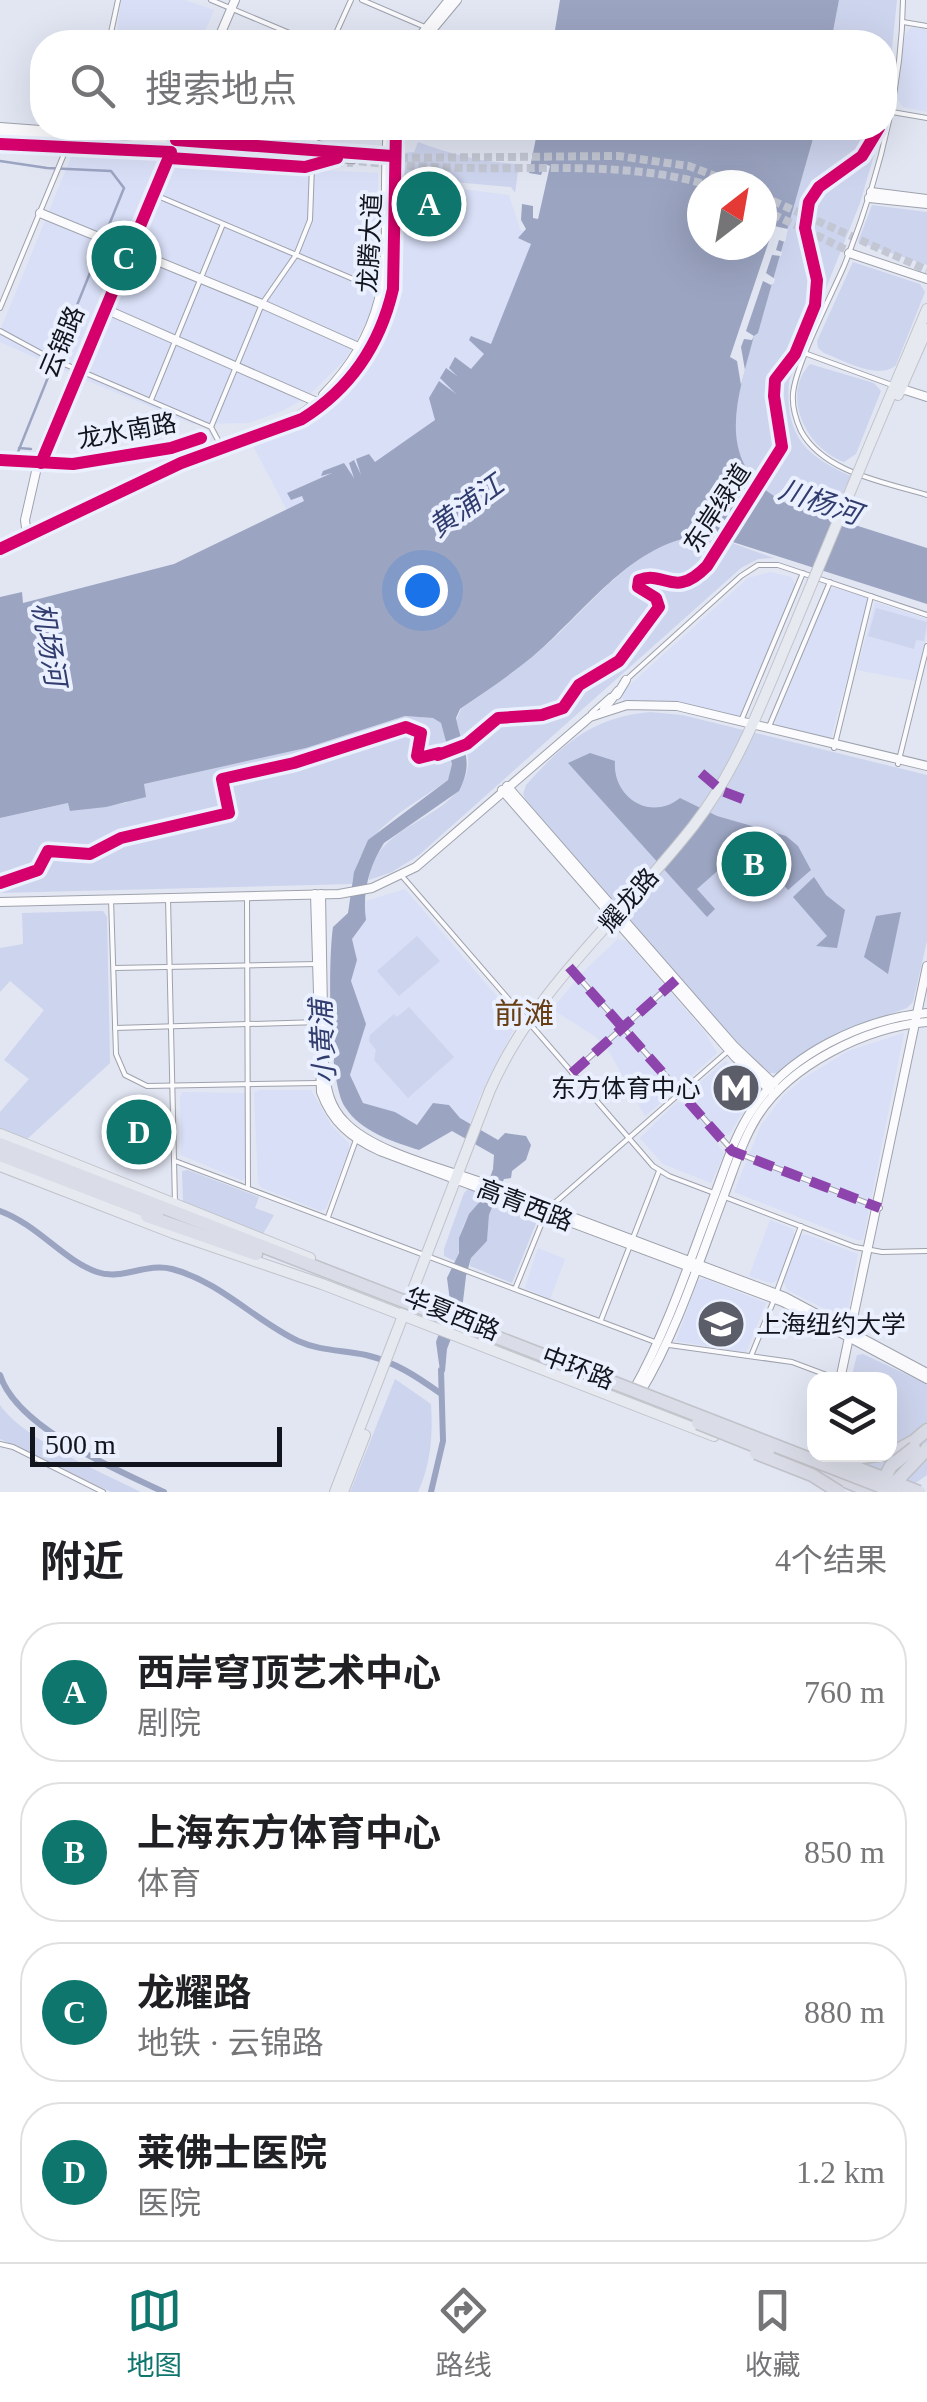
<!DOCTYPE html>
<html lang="zh">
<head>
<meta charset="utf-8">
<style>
	:root { --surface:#fff; --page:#f2f2f2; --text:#202124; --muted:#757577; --line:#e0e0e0; --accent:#0f766e }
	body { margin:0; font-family:"Times New Roman","Noto Sans SC",serif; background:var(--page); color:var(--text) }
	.controls { position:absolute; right:30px; bottom:30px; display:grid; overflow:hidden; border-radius:20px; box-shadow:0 10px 40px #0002 }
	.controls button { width:90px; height:90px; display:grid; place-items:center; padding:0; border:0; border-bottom:2px solid var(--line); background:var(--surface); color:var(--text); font:50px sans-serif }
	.compass { position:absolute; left:687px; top:170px; width:90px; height:90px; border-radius:50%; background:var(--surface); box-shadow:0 10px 40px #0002; rotate:31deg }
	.scale { position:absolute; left:30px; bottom:25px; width:252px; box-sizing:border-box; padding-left:10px; border:5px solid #12151d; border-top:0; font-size:28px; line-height:35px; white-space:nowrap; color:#12151d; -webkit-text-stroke:8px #ebf0ff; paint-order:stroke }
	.you { position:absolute; left:422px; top:590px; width:35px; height:35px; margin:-25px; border:8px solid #fff; border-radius:50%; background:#1a73e8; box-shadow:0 0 0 15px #1a73e833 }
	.badge { display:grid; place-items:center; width:65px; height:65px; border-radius:50%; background:var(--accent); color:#fff; font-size:32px; font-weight:700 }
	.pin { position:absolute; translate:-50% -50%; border:5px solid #fff; box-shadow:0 2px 10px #0006 }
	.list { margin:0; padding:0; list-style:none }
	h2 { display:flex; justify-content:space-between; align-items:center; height:130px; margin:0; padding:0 40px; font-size:42px }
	h2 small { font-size:32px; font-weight:400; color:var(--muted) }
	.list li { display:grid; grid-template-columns:65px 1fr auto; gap:30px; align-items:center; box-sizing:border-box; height:140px; margin:0 20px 20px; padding:0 20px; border:2px solid var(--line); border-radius:40px }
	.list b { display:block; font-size:38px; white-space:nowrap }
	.list p { margin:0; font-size:32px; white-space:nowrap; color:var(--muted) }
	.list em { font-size:32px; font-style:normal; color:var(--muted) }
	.icon { flex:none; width:55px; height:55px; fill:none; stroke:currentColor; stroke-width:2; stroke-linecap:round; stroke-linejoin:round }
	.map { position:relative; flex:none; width:927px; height:1492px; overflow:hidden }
	.search { position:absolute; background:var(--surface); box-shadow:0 10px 40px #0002; left:30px; right:30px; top:30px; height:110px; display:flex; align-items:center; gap:25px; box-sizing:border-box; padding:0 35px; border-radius:40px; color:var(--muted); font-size:38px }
	.sheet { height:770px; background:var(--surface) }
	nav { display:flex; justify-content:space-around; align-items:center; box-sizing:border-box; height:140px; border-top:2px solid var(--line); background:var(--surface); font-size:28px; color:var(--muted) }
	nav a { display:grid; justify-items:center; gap:5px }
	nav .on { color:var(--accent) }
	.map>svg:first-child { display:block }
	.built { fill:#d8dff6 }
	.green { fill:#cdd4ed }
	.water { fill:#9ba4c1; fill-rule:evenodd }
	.pier { fill:#e2e6f3 }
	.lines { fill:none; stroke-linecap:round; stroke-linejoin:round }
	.stream { stroke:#9ba4c1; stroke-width:2.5 }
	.river { stroke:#9ba4c1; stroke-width:6 }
	.secondary-tunnel { stroke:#c3c7d3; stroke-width:8; stroke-dasharray:8 4; stroke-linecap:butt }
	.street-casing { stroke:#9ea2ac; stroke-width:6 }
	.secondary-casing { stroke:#9ea2ac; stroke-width:10 }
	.primary-casing { stroke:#c1c3c9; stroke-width:12 }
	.highway-casing { stroke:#c1c3c9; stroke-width:15 }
	.street { stroke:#fbfbfd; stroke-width:4 }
	.secondary { stroke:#fbfbfd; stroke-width:8 }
	.primary { stroke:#e6e9f0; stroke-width:10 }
	.highway { stroke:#dadce7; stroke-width:12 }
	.primary-bridge-casing { stroke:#c1c3c9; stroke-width:12; stroke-linecap:butt }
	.highway-bridge-casing { stroke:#c1c3c9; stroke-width:15; stroke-linecap:butt }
	.primary-bridge { stroke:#e6e9f0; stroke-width:10 }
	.highway-bridge { stroke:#dadce7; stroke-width:12 }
	.quiet { stroke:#8e44ad; stroke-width:10; stroke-dasharray:20 10; stroke-linecap:butt }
	.cycleway-casing { stroke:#ebf0ff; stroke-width:19 }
	.cycleway { stroke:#d6006c; stroke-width:12 }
	.labels { text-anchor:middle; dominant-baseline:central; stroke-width:8; stroke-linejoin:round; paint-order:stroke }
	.street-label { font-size:25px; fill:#12151d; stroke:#ebf0ff }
	.poi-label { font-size:25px; fill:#12151d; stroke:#ebf0ff; text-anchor:end }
	.water-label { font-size:28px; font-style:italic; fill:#313d6e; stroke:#ebf0ff }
	.quarter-label { font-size:30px; fill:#683e14; stroke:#ebf0ff }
</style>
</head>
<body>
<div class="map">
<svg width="927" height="1492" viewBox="0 0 927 1492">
	<rect width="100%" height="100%" fill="#e2e6f3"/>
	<g class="built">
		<polygon points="121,0 185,0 214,10 200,42 116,42"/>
		<polygon points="912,27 927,30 927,112 903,107 897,98 905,35"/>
		<polygon points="72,155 157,160 68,372 0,342 0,331"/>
		<polygon points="172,164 378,173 379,260 371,314 345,360 307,397 282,411 248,423 193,424 83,379"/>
		<polygon points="401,181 509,195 520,229 537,241 495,350 443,421 374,470 290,516 252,444 315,415 355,379 385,334 399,276"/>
		<polygon points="770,572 791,577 796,586 740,719 623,701 622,692 748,578"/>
		<polygon points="834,588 869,598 831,738 777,726 775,722 829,590"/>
		<polygon points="875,602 927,619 927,634 915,681 857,670"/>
		<polygon points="405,889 518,1021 479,1098 470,1124 460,1118 449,1105 433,1103 420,1124 414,1125 395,1112 363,1103 350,1075 366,1024 351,981 357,960 352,939 366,920 363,902"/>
		<polygon points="618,939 626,941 704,1031 717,1053 684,1082 676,1081 670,1087 670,1095 645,1116 610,1053 596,1037 552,1009 584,971"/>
		<polygon points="904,1033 863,1240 857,1240 734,1192 761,1125 784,1095 804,1078 848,1051"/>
		<polygon points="725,1061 754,1087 754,1093 729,1135 723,1134 716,1142 724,1154 711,1183 663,1164 640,1138 677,1102 684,1103 690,1097 689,1092"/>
		<polygon points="259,1090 311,1090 331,1125 349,1144 349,1150 326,1208 321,1211 262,1188 258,1183 254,1093"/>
		<polygon points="182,1092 245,1093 248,1179 241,1180 181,1155 180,1096"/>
		<polygon points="770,1220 793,1229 794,1234 808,1235 858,1254 847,1317 841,1317 787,1290 784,1283 777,1281 771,1283 749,1276"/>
		<polygon points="538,1248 565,1259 550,1299 525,1288"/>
		<polygon points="705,1279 766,1303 746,1353 676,1341 698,1280"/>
	</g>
	<g class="green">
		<polygon points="839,0 897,0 885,115 884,42 831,42"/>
		<path d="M816 128H882L860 203 789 381C785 434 803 455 851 476L831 517C809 510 784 505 765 491 714 454 741 384 754 336L758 332Z"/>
		<path d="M418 142C453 155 482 162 519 164L515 193 511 187 408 178 403 174V153L414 152Z"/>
		<polygon points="872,205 927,212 927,265 858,242"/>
		<path d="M853 262 920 284 925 292 896 365C879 381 843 360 824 353L818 348 817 341Z"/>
		<path d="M810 364 874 383 881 391 856 454 844 462C807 449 780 396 810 364Z"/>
		<path d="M693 534 713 536 774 558 758 559 741 568 419 855 392 872 369 880C374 820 460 822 468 766 470 751 459 735 456 721L461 709C492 687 525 665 553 639 595 599 634 549 693 534Z"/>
		<polygon points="876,608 927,622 924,641 916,640 914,649 868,636"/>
		<path d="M650 712 682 715 927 775V941L913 1002 907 1008 843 1031 781 1073H766L736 1043 528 805 523 794 526 785C563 744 593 717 650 712Z"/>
		<path d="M406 716 433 718 441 723 452 764 448 780C406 810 361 829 352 884L0 893V818L69 803 71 811 126 803 144 784 306 748Z"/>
		<polygon points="103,911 107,917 110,1063 25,1141 0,1131 0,1112 29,1079 4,1060 44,1010 10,981 0,992 0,948 23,944 22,913"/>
		<polygon points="417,936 440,961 399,996 377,971"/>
		<polygon points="409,1007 454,1057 408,1098 374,1060 376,1050 369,1041 370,1035 394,1014 397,1017"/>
		<polygon points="188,1170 259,1197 255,1208 274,1215 263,1234 183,1202 182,1171"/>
		<path d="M469 1188 482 1192V1200C472 1211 463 1221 460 1237 458 1247 461 1251 455 1261L444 1256V1249L464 1193Z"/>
		<polygon points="497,1199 539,1216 512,1283 470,1266 471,1258 487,1241 489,1215"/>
		<polygon points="863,1354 927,1384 927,1475 907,1489 833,1455 890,1454 890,1380 851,1379 857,1355"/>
		<path d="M395 1379 431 1404C433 1435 431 1463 418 1492H350Z"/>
		<path d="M0 1405C23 1439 103 1473 141 1492H111L0 1439Z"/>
	</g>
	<g class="water">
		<polygon points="560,0 839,0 831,42 553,42"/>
		<path d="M538 128H816L758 333 754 336C737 400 712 465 786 503L927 548V604L714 536C648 532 598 595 554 637 526 665 492 687 460 709L456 718C462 749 475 759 459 791L384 843C369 866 362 893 366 920L352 939 357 960 351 981 366 1024 350 1075 363 1103 395 1112 417 1125 433 1103 449 1105 460 1118 498 1140 505 1133 526 1136 531 1145 526 1160 512 1171 511 1178 504 1179 489 1215 487 1241 471 1258 466 1276 462 1310 447 1349 445 1371 441 1378 436 1342 450 1301 447 1278 459 1253V1238L469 1214 483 1198 493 1169 494 1155 452 1131 419 1150C393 1142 360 1131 345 1107 328 1082 328 960 333 927L348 913 354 872 368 840 448 780 452 764 441 723 433 718 405 716 306 748 144 784 146 797 106 807 70 811 68 803 0 818V597L22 592 23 603 174 564 304 501 302 496 291 500 287 493 332 473 321 476 323 471 344 463 354 478 349 463 354 460 361 475 356 459 369 454 375 462 435 420 429 398 439 381 456 394 440 378 446 368 457 376 449 368 455 357 471 369 484 354 469 340 471 336 491 344 531 244 518 238 526 229 521 220 522 204 533 206V218L538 219 550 166 545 164 541 175 529 173ZM702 185H762V245H702Z"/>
		<path d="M590 753 615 761C612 797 650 822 680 798L717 816 786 836 798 846 811 870 788 890 748 844 697 889 715 909 707 917 568 763Z"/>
		<polygon points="814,877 826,895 845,910 837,948 816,946 827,936 793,897"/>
		<polygon points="901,912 888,974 864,957 876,916"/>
	</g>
	<polygon class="pier" points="774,226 788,229 785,242 779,240 776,250 782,252 781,256 772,255 766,273 775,279 774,283 771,285 763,281 746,331 754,336 752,340 744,339 741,347 745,370 741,385 737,361 730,357"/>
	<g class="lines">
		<g class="stream">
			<polyline points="0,161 47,168 111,171 124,188 105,235"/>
			<polyline points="19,448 31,449"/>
			<polyline points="18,452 102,243"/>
		</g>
		<g class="river">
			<path d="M0 1211C38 1225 63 1260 97 1272 122 1281 146 1262 172 1269 221 1282 254 1320 298 1341 320 1351 343 1350 366 1355 395 1362 416 1376 440 1393"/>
			<path d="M0 1375C17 1428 115 1469 164 1492"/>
			<polyline points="431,1492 443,1441 441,1370"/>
		</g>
		<g class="secondary-tunnel">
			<polyline points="53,136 219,147"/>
			<polyline points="300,145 319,147"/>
			<polyline points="388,158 618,156 689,166 739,185"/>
			<path d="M347 160C406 167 465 169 524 168 587 168 647 167 708 185"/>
			<polyline points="287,161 353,163"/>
			<polyline points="762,196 927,270"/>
			<polyline points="762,209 853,253"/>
		</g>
		<g class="street-casing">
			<g id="street">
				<polyline points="211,0 311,42"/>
				<polyline points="362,0 425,27"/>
				<path d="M903 0C902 92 878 181 844 266 831 296 795 366 793 394 792 406 796 420 801 431 824 473 885 482 927 495"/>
				<polyline points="903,22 927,26"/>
				<polyline points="109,42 118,0"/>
				<polyline points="332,42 351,0"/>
				<polyline points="892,112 927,118"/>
				<polyline points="315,142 316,128"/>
				<polyline points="153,194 379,290"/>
				<polyline points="0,308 67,147"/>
				<polyline points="0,331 48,357 211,427 219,442"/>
				<polyline points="807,354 892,385"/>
				<polyline points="151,400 223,224"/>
				<polyline points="211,427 262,304 296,255 310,220 312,166"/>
				<polyline points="627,679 741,576 758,565 778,565 927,615"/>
				<polyline points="591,713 610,696"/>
				<polyline points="741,721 803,573"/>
				<polyline points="768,729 830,582"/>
				<polyline points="834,748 871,596"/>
				<polyline points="898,764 927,646"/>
				<polyline points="402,876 653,1166 669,1176 714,1193"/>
				<polyline points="247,896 248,1186"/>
				<polyline points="168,898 175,1203"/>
				<polyline points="111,899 116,1054 125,1075 147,1086 318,1083"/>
				<polyline points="114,968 317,964"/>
				<polyline points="572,970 732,1150"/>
				<polyline points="115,1028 320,1022"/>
				<polyline points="572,1073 669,986"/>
				<polyline points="740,1154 880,1208"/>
				<polyline points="175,1161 655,1342"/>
				<polyline points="722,1196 855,1247 882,1252 927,1251"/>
				<polyline points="550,1207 727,1052"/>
				<polyline points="328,1217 357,1137"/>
				<polyline points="515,1289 545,1215"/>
				<polyline points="777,1291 801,1226"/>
				<polyline points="601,1320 659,1171"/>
				<polyline points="669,1345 792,1362 840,1380"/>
				<polyline points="751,1356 774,1300"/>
				<polyline points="0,1444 13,1447 103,1492"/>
			</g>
		</g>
		<g class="secondary-casing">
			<g id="secondary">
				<polyline points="217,42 235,0"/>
				<polyline points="415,42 449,0"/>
				<polyline points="422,42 457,0"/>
				<polyline points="0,127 388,156"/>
				<polyline points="0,133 53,136"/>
				<polyline points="191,136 304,140 329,149"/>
				<polyline points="0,144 336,158"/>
				<polyline points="169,158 305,167 336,158 353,159"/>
				<polyline points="871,192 927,199"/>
				<polyline points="869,198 927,204"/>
				<polyline points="40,213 262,304 365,350"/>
				<polyline points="849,253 927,279"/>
				<polyline points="105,309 319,403"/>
				<polyline points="899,388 927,397"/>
				<path d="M323 395C408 308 379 235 388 128"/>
				<polyline points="0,460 73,464 171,448 201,438"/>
				<polyline points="27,535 25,520 40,454 177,128"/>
				<polyline points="0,545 179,461 294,419 339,387 368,349 386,301 390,264 393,128"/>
				<polyline points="617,695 626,680"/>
				<polyline points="604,709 618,691"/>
				<polyline points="507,786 734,1046 774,1084"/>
				<polyline points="502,790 735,1057 772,1092"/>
				<path d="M315 894 321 1092C332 1122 351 1138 380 1151L783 1302 927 1379"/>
				<path d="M321 894 324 1072C327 1090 330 1107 344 1121 371 1151 440 1168 478 1181"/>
				<polyline points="0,902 339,894 372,888 416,867 590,717 627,705 677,706 927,766"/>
				<polyline points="519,1197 785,1297 927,1373"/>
				<polyline points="840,1380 927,966"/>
				<path d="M633 1391C668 1329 690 1260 715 1194 726 1165 735 1135 752 1110 788 1054 863 1019 927 1013"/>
				<path d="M640 1393C677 1332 699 1261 724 1195 734 1169 742 1141 757 1117 790 1064 867 1027 927 1022"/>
			</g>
		</g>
		<g class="primary-casing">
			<g id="primary">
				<polyline points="898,395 927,329"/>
				<polyline points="870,444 927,309"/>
				<polyline points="0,1134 310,1258"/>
				<polyline points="0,1166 173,1233 322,1284 714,1436"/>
				<path d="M335 1492 490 1090C536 985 625 914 694 825 738 768 762 702 790 636"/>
				<polyline points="343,1492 365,1435"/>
			</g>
		</g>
		<g class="highway-casing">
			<g id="highway">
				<polyline points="0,1144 339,1276"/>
				<polyline points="0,1155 157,1215"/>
				<polyline points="147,1216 256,1254"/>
				<polyline points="890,1454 914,1441 927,1430"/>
				<polyline points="826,1473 872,1492"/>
			</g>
		</g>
		<use href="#street" class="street"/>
		<use href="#secondary" class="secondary"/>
		<use href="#primary" class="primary"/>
		<use href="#highway" class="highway"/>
		<g class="primary-bridge-casing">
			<polyline id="primary-bridge" points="790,636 870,444"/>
		</g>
		<g class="highway-bridge-casing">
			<g id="highway-bridge">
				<polyline points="339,1276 895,1492"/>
				<polyline points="698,1423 768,1451"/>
				<polyline points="756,1453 812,1475 839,1492"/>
				<polyline points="824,1455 919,1492"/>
				<polyline points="845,1459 887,1454"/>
				<polyline points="882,1482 891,1466 914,1448"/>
				<polyline points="891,1487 927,1449"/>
			</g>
		</g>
		<use href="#primary-bridge" class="primary-bridge"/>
		<use href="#highway-bridge" class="highway-bridge"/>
		<g class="quiet">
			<polyline points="701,773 722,791 748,801"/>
			<polyline points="569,967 732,1151 880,1208"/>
			<polyline points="572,1073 676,980"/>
		</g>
		<g class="cycleway-casing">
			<g id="cycleway">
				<polyline points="182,128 176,140 392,156"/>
				<polyline points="0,144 171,152 41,463"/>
				<polyline points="169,158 305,167 337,158"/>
				<polyline points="0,460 73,464 171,448 201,438"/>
				<path d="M0 549 181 463 302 419C350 389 380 345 393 289L396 128"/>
				<path d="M438 755 467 744 498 718 542 715 563 708 579 685 619 661 659 607 656 598 638 587 639 580C665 570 674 600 707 566L782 447 774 396 775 380 795 354 815 305 817 280 805 228 809 202 819 187 862 156 879 128"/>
				<polyline points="0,883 38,870 48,851 90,854 121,838 229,813 222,779 294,763 406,727 421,733 417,756 419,758 439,753"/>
			</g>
		</g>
		<use href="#cycleway" class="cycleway"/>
	</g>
	<defs>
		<g id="metro-disc" transform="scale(2.5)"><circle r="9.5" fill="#5b5e68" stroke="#ebf0ff"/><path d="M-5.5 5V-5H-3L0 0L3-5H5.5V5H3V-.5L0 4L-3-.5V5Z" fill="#fff"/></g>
		<g id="university-disc" transform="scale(2.5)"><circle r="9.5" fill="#5b5e68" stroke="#ebf0ff"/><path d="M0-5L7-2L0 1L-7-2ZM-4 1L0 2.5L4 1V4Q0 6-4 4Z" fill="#fff"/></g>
	</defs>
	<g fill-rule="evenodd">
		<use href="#metro-disc" x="736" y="1088"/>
		<use href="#university-disc" x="721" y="1324"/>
	</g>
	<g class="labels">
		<g class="street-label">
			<text transform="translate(370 243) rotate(-87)">龙腾大道</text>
			<text transform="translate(62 342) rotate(-67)">云锦路</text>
			<text transform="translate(127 431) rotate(-10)">龙水南路</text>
			<text transform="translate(717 508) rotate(-57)">东岸绿道</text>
			<text transform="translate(629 900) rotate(-49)">耀龙路</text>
			<text transform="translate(525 1205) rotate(21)">高青西路</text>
			<text transform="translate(452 1314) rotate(22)">华夏西路</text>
			<text transform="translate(578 1368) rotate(21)">中环路</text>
		</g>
		<g class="poi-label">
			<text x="701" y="1088">东方体育中心</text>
			<text x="756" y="1324" text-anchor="start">上海纽约大学</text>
		</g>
		<g class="water-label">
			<text transform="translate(820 502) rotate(19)">川杨河</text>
			<text transform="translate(466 506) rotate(-36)">黄浦江</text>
			<text transform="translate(49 644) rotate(80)">机场河</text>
			<text transform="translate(323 1042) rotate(-93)">小黄浦</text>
		</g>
		<g class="quarter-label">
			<text x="524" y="1013">前滩</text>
		</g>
	</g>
</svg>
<div class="controls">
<button><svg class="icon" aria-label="layers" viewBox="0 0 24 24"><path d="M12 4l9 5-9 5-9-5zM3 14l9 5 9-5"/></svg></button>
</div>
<svg class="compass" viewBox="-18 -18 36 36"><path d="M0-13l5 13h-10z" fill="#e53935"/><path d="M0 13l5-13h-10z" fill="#757577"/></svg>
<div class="scale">500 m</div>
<div class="you"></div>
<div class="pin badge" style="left:429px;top:204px">A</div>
<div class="pin badge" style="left:754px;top:864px">B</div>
<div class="pin badge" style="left:124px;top:258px">C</div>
<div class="pin badge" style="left:139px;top:1132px">D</div>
<div class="search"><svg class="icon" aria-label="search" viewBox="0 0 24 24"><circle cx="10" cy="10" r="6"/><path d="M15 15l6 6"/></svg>搜索地点</div>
</div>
<section class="sheet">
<h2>附近<small>4个结果</small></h2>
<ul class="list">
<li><span class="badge">A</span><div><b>西岸穹顶艺术中心</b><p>剧院</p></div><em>760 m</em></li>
<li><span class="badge">B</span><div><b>上海东方体育中心</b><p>体育</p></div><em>850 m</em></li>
<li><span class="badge">C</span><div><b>龙耀路</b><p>地铁 · 云锦路</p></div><em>880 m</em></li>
<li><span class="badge">D</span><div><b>莱佛士医院</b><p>医院</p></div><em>1.2 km</em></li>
</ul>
</section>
<nav>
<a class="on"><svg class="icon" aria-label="map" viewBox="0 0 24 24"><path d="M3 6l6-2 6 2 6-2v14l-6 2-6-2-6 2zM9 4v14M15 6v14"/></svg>地图</a>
<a><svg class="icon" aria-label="directions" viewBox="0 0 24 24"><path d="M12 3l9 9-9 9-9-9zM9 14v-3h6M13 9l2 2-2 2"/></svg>路线</a>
<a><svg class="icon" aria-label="saved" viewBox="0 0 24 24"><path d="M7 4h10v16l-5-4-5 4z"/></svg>收藏</a>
</nav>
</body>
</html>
